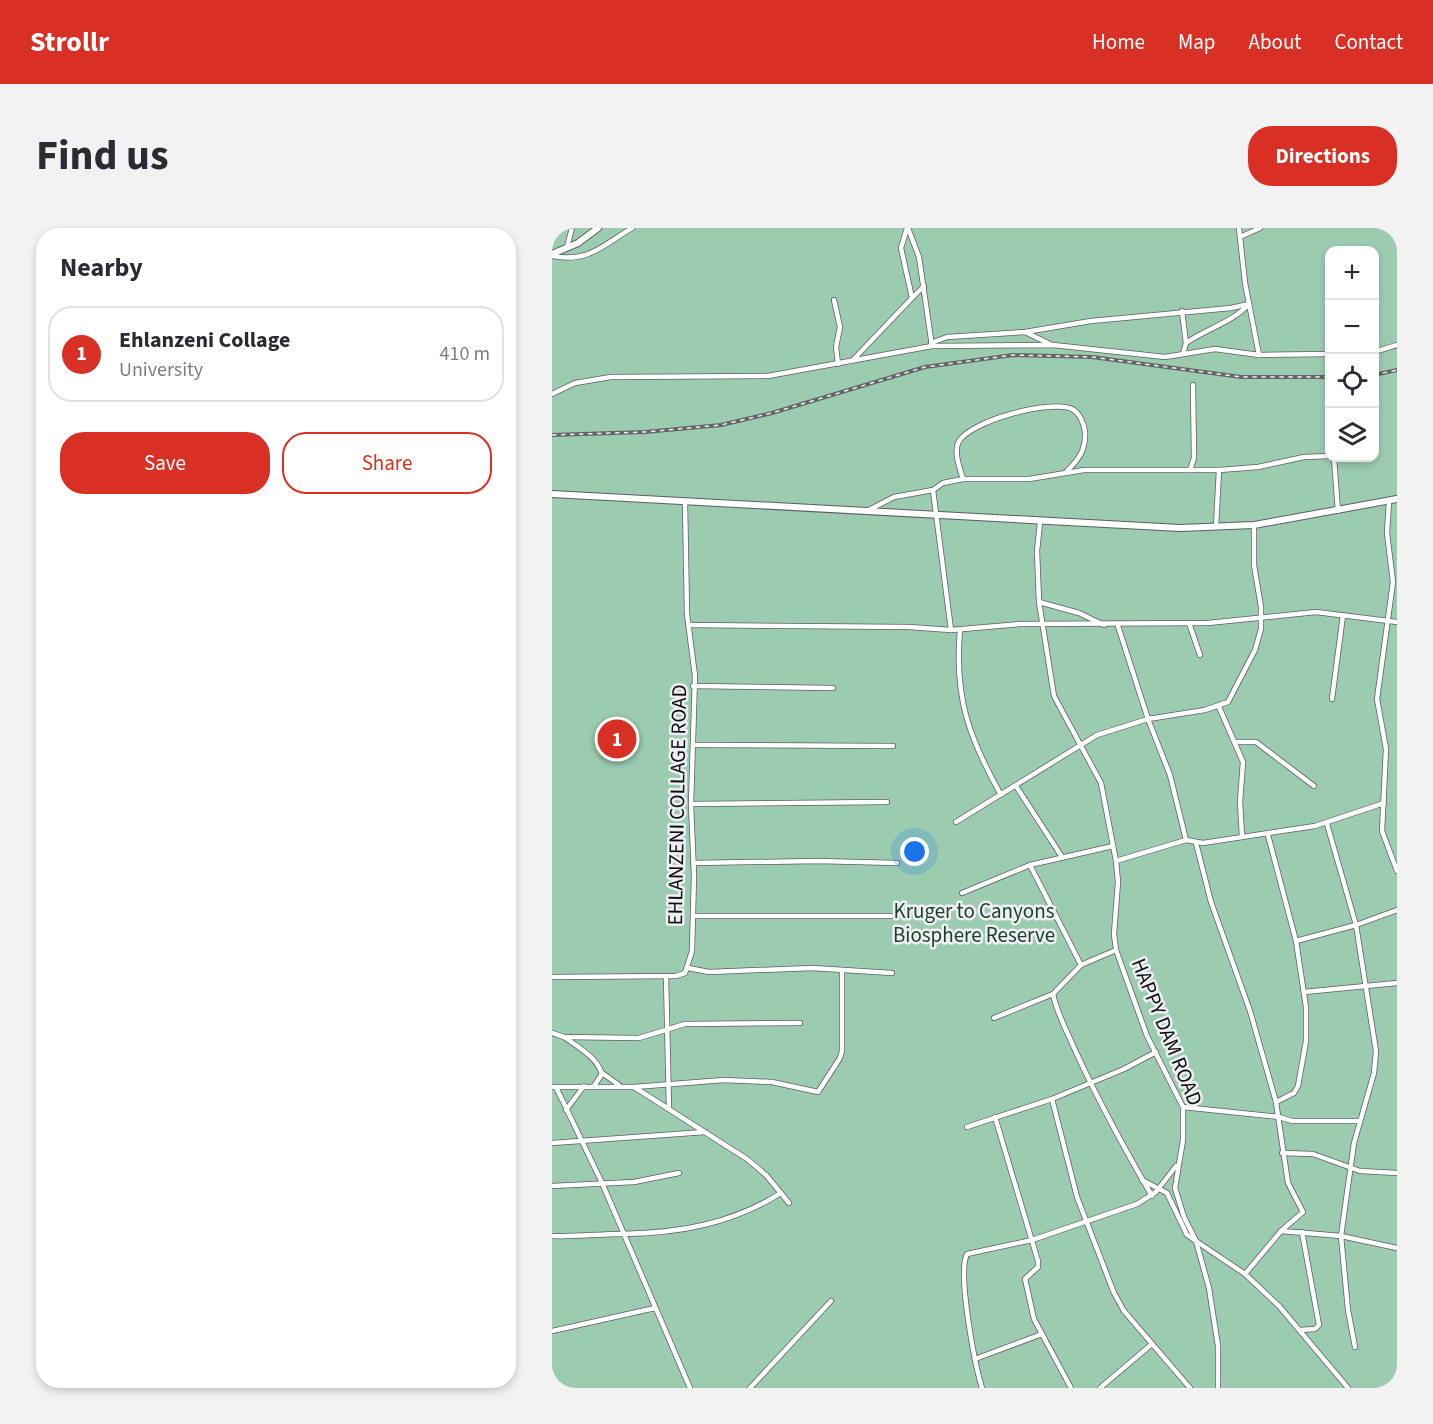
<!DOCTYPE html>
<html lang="en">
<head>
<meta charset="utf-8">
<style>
	:root { --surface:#fff; --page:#f2f2f3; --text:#2b2b33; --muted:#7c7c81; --line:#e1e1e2; --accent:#d93025 }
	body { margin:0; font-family:"Source Sans 3",sans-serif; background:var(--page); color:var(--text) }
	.controls { position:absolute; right:18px; top:18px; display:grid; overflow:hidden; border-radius:12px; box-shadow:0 3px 9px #0003 }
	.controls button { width:54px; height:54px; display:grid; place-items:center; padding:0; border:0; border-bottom:2px solid var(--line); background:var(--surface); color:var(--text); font:30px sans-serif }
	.you { position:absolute; left:363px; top:624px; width:21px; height:21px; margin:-15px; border:4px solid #fff; border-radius:50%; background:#1a73e8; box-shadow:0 0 0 9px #1a73e833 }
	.badge { display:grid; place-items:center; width:39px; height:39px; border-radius:50%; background:var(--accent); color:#fff; font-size:20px; font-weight:700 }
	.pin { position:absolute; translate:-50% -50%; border:3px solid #fff; box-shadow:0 2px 6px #0006 }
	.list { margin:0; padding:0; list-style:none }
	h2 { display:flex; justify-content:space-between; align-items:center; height:78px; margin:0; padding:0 24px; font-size:26px }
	h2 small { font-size:20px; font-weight:400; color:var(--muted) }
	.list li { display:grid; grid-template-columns:39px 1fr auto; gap:18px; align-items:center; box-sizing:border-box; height:96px; margin:0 12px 12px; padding:0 12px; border:2px solid var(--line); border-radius:24px }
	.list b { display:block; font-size:22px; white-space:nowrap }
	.list p { margin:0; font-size:20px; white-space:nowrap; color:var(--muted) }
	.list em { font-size:20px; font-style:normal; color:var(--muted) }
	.actions { display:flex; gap:12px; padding:18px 24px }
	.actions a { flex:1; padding:14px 0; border:2px solid var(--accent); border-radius:24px; text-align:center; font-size:21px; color:var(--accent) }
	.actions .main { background:var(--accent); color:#fff }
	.icon { flex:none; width:33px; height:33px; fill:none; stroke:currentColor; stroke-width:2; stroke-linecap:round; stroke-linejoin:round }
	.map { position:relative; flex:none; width:845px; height:1160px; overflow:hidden; border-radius:24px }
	header { display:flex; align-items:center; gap:36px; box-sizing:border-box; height:84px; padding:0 30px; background:var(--accent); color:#fff }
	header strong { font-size:28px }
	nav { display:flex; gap:33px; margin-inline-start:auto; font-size:21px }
	.intro { display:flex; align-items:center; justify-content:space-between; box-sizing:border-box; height:144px; padding:0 36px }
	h1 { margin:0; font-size:42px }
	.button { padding:15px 27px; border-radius:24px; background:var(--accent); color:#fff; font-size:21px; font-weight:700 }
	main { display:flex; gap:36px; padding:0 36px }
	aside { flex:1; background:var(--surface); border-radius:24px; box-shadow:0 3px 9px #0003 }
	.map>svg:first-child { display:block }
	.green { fill:#9bccb0; fill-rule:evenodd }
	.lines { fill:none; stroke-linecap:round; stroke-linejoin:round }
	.minor-casing { stroke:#5c5d60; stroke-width:6 }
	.tertiary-casing { stroke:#5c5d60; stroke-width:8 }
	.minor { stroke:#fff; stroke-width:4.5 }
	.tertiary { stroke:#fff; stroke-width:6 }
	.rail-casing { stroke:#646466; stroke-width:4 }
	.rail { stroke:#eeeff2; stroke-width:1.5; stroke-dasharray:4.5; stroke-linecap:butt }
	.labels { text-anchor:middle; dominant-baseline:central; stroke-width:5; stroke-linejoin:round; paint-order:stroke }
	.street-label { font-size:21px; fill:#0e0e0f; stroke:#eeeff2 }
	.park-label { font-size:21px; fill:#1a3e2c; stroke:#eeeff2 }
</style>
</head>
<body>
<header>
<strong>Strollr</strong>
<nav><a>Home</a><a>Map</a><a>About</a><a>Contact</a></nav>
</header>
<div class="intro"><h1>Find us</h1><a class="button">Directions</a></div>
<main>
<aside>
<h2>Nearby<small></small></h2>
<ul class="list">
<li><span class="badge">1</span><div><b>Ehlanzeni Collage</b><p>University</p></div><em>410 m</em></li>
</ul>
<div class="actions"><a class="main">Save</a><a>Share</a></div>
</aside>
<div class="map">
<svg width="845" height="1160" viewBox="0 0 845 1160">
	<rect width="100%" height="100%" fill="#e1e2e5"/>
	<path class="green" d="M0 0H845V1160H0ZM778 22H822V230H778Z"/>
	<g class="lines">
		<g class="minor-casing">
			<g id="minor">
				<polyline points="356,0 367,29 380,118"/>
				<polyline points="687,0 693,55 707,127"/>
				<polyline points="688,9 708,0"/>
				<polyline points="15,19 20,0"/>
				<path d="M0 28C37 35 51 17 80 0"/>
				<polyline points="360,70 372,58"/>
				<polyline points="282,72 288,99 284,119 286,136"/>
				<polyline points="630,83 634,115 631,126"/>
				<polyline points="473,104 498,116"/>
				<polyline points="379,115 395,109 473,104 539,93 679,80 697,76"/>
				<path d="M634 115C654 101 681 94 697 76"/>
				<polyline points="822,124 845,117"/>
				<polyline points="300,133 360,70 349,20 355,0"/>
				<polyline points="0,166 23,155 59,149 216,148 380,118 501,117 613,129 663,121 707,127 778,126"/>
				<polyline points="782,230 786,283"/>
				<polyline points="638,242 642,230 641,157"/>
				<path d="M411 251C408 241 402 226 406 215 416 193 499 171 520 181 528 185 532 196 533 204 534 222 527 231 515 243"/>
				<polyline points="381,262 399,402"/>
				<polyline points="837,273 835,305 841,354 825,471 834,521 830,603 845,643"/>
				<polyline points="315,283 342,269 381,262 391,255 411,251 477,251 532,242 667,242 706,239 752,229 778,228"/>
				<polyline points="488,295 485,323 487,374 502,468 549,555 564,633 566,654 562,706 564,722 595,808 631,879 631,912 623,960 632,989 644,1013 657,1060 666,1118 666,1160"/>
				<polyline points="664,299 667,242"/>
				<polyline points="487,374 527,385 552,397"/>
				<polyline points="637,395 648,427"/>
				<polyline points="137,397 357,399 399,402 468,396 656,395 764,384 845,394"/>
				<polyline points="566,398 596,491 618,547 634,612"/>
				<path d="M408 402C402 469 417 510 449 567"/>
				<polyline points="141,458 281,460"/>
				<polyline points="780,471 791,387"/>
				<polyline points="667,479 691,534 688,574 690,608"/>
				<polyline points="683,514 704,514 762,558"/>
				<polyline points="141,517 341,518"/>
				<polyline points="464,558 510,629"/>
				<polyline points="139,576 335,574"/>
				<polyline points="404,594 545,507 596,491 653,482 676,474 703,422 709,401 709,379 702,337 702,297"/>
				<polyline points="775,596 804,697 824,823 822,845 802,915 789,1008 796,1082 803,1119"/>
				<polyline points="716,607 744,713 754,779 754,813 746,858 742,865 724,874"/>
				<polyline points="644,615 659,674 698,783 724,874 736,955 751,984 729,1003 693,1046"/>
				<polyline points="564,633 634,612 651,615 763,598 832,575"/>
				<polyline points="141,635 266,633 345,635"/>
				<polyline points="478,637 529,737"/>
				<polyline points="410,665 478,637 561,618"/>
				<polyline points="141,688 339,688"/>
				<polyline points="744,713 804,697 845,682"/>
				<polyline points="136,740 157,744 260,740 340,745"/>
				<polyline points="114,748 117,881"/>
				<polyline points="0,749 124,748 133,745 140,723 142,647 139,576 143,448 135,386 133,274"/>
				<polyline points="752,764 845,755"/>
				<path d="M501 766C505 786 515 803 523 822 546 872 572 920 600 968"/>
				<polyline points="442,790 501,766 529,737 564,722"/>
				<polyline points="0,805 12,809 87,810 133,796 248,795"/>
				<path d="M12 809C26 819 45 829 50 846L42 858"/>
				<polyline points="50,845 67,857"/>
				<polyline points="0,859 82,859 172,852 220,854 266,864 288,830 290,823 290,742"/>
				<polyline points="4,859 50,955 138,1160"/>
				<polyline points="82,859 195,931 214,947 237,975"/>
				<polyline points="500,871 525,969 562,1065 572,1083 638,1160"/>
				<polyline points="631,879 727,889 740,893 807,893"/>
				<polyline points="14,882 32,858"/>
				<polyline points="443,889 486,1033 486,1039 473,1051 482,1091 519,1160"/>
				<polyline points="415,899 500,871 572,841 604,824"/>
				<polyline points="0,915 153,904"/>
				<polyline points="730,925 761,926 808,943 845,945"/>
				<polyline points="590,952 615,965 635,1007 693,1046 727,1078 796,1160"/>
				<polyline points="0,958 82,954 127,945"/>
				<polyline points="729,1003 789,1008 845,1020"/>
				<path d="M0 1008C23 1009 46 1006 70 1006 128 1005 179 996 229 965"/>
				<polyline points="748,1102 763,1101 767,1097 750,1004"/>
				<polyline points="0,1103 103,1080"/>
				<polyline points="423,1131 490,1106"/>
				<polyline points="198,1160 279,1073"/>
				<path d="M430 1160C423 1137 405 1045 415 1026L480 1012 585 976 604 964 624 938"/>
				<polyline points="548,1160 600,1116"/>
			</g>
		</g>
		<g class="tertiary-casing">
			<g id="tertiary">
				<polyline points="0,26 26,15 46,0"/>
				<polyline points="0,266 628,300 702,297 845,271"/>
			</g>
		</g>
		<use href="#minor" class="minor"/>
		<use href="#tertiary" class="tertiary"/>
		<g class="rail-casing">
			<g id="rail">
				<polyline points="822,147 845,142"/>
				<polyline points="0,207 93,204 169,197 220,185 373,139 461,127 540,129 689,149 778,149"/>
			</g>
		</g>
		<use href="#rail" class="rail"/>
	</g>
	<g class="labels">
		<g class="street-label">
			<text transform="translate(125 577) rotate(-89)">EHLANZENI COLLAGE ROAD</text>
			<text transform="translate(615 804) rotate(68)">HAPPY DAM ROAD</text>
		</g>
		<g class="park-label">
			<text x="422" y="683">Kruger to Canyons<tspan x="422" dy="24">Biosphere Reserve</tspan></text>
		</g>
	</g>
</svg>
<div class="controls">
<button>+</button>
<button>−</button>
<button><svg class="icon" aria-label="locate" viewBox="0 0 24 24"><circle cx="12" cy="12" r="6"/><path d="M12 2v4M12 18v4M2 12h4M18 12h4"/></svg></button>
<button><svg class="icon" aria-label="layers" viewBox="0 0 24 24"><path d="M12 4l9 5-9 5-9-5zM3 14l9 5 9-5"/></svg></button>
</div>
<div class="you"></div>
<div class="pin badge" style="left:65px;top:511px">1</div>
</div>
</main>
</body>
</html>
